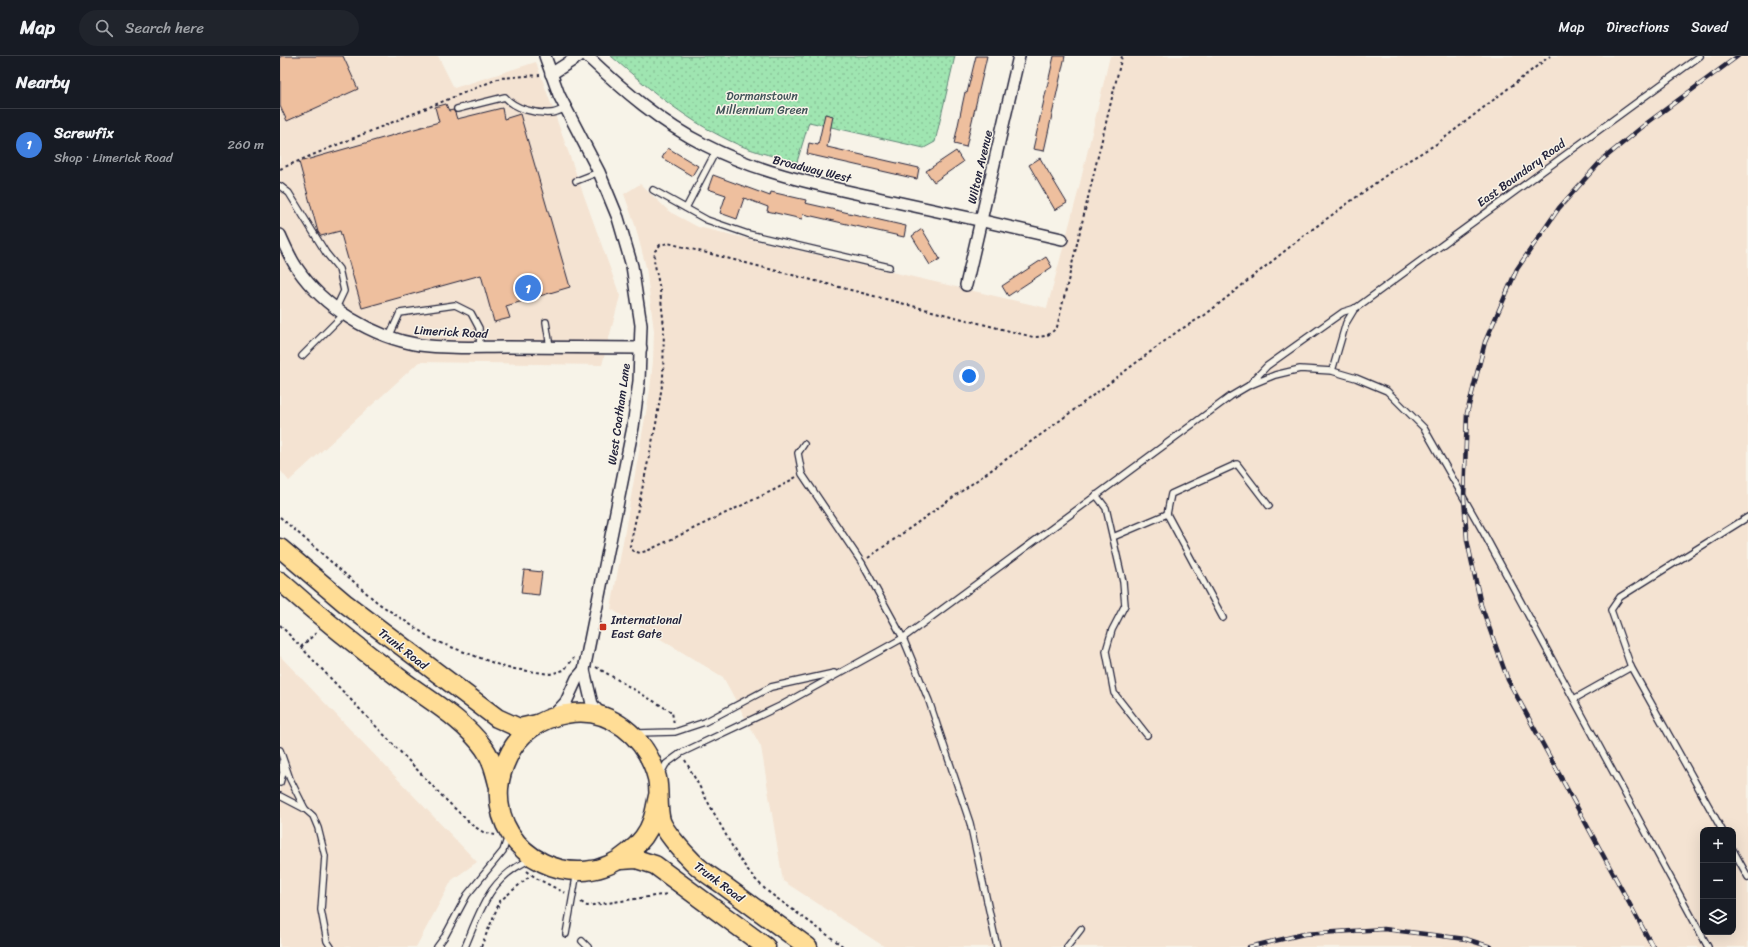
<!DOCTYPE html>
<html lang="en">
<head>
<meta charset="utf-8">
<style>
	:root { --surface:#171b24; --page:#20242c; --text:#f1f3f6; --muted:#9ea1a6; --line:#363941; --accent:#c8321e }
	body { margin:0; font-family:Sriracha,sans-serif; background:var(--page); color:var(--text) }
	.controls { position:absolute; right:12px; bottom:12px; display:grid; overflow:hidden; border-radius:8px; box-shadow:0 4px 16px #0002 }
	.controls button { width:36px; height:36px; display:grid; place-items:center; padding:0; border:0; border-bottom:1px solid var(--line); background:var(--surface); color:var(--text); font:20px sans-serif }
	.you { position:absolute; left:689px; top:320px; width:14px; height:14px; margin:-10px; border:3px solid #fff; border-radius:50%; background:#1a73e8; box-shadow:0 0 0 6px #1a73e833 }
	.badge { display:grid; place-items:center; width:26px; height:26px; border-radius:50%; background:var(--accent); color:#fff; font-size:13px; font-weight:700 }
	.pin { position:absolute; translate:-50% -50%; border:2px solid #fff; box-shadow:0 1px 4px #0006 }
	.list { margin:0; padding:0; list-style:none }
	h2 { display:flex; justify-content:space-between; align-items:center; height:52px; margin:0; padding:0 16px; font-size:17px }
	h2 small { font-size:13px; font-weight:400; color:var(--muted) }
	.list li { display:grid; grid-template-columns:26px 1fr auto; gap:12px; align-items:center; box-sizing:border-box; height:72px; padding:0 16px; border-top:1px solid var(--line) }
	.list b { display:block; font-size:15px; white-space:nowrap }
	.list p { margin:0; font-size:13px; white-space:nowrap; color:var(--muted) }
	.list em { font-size:13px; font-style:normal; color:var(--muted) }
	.icon { flex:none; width:22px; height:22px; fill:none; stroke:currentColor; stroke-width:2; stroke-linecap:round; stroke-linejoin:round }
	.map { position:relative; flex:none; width:1468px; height:891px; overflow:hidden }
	header { display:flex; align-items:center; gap:24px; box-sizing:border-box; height:56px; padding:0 20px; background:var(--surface); border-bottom:1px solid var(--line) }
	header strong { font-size:19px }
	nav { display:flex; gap:22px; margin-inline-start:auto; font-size:14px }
	.search { width:280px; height:36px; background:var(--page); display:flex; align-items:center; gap:10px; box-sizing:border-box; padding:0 14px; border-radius:22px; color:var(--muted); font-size:15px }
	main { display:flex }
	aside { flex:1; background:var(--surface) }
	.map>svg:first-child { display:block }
	.built { fill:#f4e3d2; fill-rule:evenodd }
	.park { fill:url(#park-dots); stroke:#608476 }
	.building { fill:#eebf9e; stroke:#22223b }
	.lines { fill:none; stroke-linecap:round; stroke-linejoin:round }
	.lane-casing { stroke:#22223b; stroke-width:8 }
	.street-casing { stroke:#22223b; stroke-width:14 }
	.primary-casing { stroke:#22223b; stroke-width:21 }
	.path { stroke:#22223b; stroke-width:2; stroke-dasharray:3 3; stroke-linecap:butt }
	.lane { stroke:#f7f3e8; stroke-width:5.5 }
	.street { stroke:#f7f3e8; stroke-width:11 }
	.primary { stroke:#ffdd96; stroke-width:18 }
	.rail-casing { stroke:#22223b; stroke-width:4.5 }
	.rail { stroke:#f7f3e8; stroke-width:3; stroke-dasharray:9; stroke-linecap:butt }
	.poi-dot { fill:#c8321e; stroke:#f7f3e8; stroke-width:1.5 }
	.labels { text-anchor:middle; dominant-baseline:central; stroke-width:3; stroke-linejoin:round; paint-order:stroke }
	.park-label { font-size:12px; fill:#415358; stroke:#f7f3e8 }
	.street-label { font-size:12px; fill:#22223b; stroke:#f7f3e8 }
	.poi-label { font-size:12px; fill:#22223b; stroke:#f7f3e8; text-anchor:start }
</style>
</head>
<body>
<header>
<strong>Map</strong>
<div class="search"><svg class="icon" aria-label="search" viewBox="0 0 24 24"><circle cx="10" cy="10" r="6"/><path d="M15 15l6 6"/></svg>Search here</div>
<nav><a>Map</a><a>Directions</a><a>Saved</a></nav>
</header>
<main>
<aside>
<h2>Nearby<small></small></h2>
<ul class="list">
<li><span class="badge" style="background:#3f7fe0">1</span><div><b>Screwfix</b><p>Shop · Limerick Road</p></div><em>260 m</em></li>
</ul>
</aside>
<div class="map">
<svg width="1468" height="891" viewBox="0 0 1468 891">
	<defs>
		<pattern id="park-dots" width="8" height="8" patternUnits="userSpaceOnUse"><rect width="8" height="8" fill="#9fe5b1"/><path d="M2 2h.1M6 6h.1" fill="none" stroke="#89c499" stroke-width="1.8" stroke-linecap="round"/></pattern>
	</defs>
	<rect width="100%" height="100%" fill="#f7f3e8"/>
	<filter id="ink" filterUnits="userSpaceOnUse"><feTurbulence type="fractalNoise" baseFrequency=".025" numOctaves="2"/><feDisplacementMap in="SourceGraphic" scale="8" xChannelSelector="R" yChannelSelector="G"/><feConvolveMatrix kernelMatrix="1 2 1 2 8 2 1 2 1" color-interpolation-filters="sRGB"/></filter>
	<g filter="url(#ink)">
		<g class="built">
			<polygon points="0,0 158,0 174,32 256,6 340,240 322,309 139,306 9,425 0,414"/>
			<path d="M830 0H1468V891H605L503 825 481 691 443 621 331 553 370 334 373 305 374 275 366 211 355 169 344 138 360 128 390 156 418 171 767 252 797 140ZM1423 774H1453V876H1423Z"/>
			<polygon points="0,600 197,806 172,824 136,891 0,891"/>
		</g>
		<path class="park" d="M331 0H675L655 86 644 92 529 66 517 106C497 101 478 97 459 89 411 68 370 34 331 0Z"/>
		<g class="building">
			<polygon points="0,0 63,0 78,33 7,65 0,50"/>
			<polygon points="696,0 707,0 686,91 674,88 685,36 687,37"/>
			<polygon points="774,0 785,0 764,95 753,93"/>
			<polygon points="166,48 169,55 173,54 175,57 177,63 222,52 224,63 240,58 290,231 226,250 230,262 214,266 201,219 82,252 60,175 41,180 38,176 19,106 159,66 155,51"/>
			<polygon points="545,58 553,60 547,91 639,112 637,123 527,98 529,87 538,89"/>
			<polygon points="388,92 418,110 412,120 382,102"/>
			<polygon points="676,95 683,106 654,126 646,115"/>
			<polygon points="760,102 787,147 775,154 749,109"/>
			<polygon points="433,119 490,140 491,136 526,144 525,147 626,170 624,181 523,158 522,163 487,155 488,151 464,142 457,163 440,157 446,139 428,133"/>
			<polygon points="642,173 660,203 650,209 632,180"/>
			<polygon points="766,201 772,211 728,240 722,230"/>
			<polygon points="244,514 262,516 259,539 241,537"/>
		</g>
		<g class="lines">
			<g class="lane-casing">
				<g id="lane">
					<path d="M177 53 225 41C235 53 256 58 271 57 276 57 281 54 286 52"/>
					<polyline points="296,125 319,116"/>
					<polyline points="0,130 9,137 46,197 59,213 64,235 56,252"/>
					<polyline points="373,134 427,164 468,178 609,211"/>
					<polyline points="406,152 436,95"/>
					<polyline points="266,266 270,291"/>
					<polyline points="109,281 120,257 175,249 191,257 199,272 200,291"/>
					<polyline points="22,300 64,258"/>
					<polyline points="1052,315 1066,267 1075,252"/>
					<polyline points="970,328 987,310 1063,256 1076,252 1420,0"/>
					<polyline points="524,388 518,397 522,418 582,507 623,582 649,645 690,767 717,891"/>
					<polyline points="816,439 826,452 843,526 845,549 832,574 826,595 834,637 867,679"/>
					<polyline points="887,458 891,438 957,408 989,450"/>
					<polyline points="833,481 887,458 943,562"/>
					<polyline points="1294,643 1351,611"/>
					<polyline points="357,677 395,676 425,666 491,631 554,617"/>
					<polyline points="0,694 10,723 25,753"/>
					<polyline points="380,719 386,708 401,697 500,650 623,582 951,340 968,330 995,319 1020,313 1052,315 1076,322 1107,335 1144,372 1202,474 1428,891"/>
					<polyline points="0,727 3,717 2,706"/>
					<polyline points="0,740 25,753 33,760 38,772 45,800 41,854 47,885 51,891"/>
					<polyline points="1442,774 1351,611 1331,554 1340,541 1468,461"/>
					<polyline points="1453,794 1468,821"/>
					<polyline points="286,878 297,816"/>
					<polyline points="302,885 308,891"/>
					<polyline points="157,891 165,880 187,839 223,795 228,780"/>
					<path d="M185 891C201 853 210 820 252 803"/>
					<polyline points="787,891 801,873"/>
				</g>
			</g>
			<g class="street-casing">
				<g id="street">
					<polyline points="265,0 279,39 319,116 338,162 352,210 361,269 359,325 353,371 304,614 312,648 321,659"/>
					<path d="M307 0C343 34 381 67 425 89 479 117 539 129 598 142 659 155 721 169 782 183"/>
					<polyline points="271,18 299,0"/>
					<path d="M0 179C5 190 10 202 17 212 44 252 92 281 140 289 168 293 199 291 227 291 272 291 316 292 361 292"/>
					<polyline points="686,229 739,0"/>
					<polyline points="273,660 286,646 297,622 304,614"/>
				</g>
			</g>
			<g class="primary-casing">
				<g id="primary">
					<polyline points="0,492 66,548 217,662 239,672 257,668"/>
					<path d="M0 525C39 560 80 593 122 624 150 645 183 663 204 692 212 703 215 716 218 728"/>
					<path d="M378 740C376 748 375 757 372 765 368 777 359 788 349 796 298 841 214 801 219 732 220 721 223 711 228 701 238 677 262 662 286 658 329 649 367 682 377 722 380 735 377 751 381 765 385 776 403 796 412 805 421 815 435 823 446 831 473 851 501 871 528 891"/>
					<polyline points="341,804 356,803 375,809 486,891"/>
				</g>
			</g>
			<g class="path">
				<polyline points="0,113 30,100 220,22 260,19"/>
				<path d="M516 421 498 432 369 494 360 497 351 494 350 490 376 368 383 323 384 271 380 234 374 204 375 195 380 189 388 187 753 281C765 281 769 280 777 271L842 0"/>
				<polyline points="0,461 98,547 155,585 227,612 256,616 270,618 284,614 294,602"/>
				<polyline points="588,502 770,372 898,275 925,259 1026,178 1116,112 1158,87 1270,0"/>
				<polyline points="0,569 164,742 192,769 203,776 215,779"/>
				<polyline points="21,591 38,575"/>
				<polyline points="316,611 392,656 394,668"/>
				<polyline points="405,704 458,801 474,822 487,835 564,891"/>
				<polyline points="247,815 256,822 285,837"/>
				<polyline points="301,846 307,850 388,838"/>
				<polyline points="201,891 220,845 251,819"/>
			</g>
			<use href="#lane" class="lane"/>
			<use href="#street" class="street"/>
			<use href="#primary" class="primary"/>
			<g class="rail-casing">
				<g id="rail">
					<polyline points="969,891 1024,878 1104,873 1186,883 1211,891"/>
					<polyline points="1373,891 1228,624 1201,549 1187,484 1184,442 1187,357 1205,286 1237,213 1279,152 1322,104 1367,67 1458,0"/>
				</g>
			</g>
			<use href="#rail" class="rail"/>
		</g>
	</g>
	<rect class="poi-dot" x="319" y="567" width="8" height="8" rx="2"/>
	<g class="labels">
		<g class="park-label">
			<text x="482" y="40">Dormanstown<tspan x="482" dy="14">Millennium Green</tspan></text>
		</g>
		<g class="street-label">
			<text transform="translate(700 111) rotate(-77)">Wilton Avenue</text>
			<text transform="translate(532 113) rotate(14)">Broadway West</text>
			<text transform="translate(1241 117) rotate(-36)">East Boundary Road</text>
			<text transform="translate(171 276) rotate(3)">Limerick Road</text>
			<text transform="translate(339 358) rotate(-82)">West Coatham Lane</text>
			<text transform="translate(123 593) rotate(38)">Trunk Road</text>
			<text transform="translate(439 826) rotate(37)">Trunk Road</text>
		</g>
		<g class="poi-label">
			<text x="331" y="564">International<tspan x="331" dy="14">East Gate</tspan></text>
		</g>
	</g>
</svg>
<div class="controls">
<button>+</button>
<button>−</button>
<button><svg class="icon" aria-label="layers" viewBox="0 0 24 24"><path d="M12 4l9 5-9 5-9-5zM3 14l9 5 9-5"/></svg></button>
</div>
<div class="you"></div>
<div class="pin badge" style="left:248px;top:232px;background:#3f7fe0">1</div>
</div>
</main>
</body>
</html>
